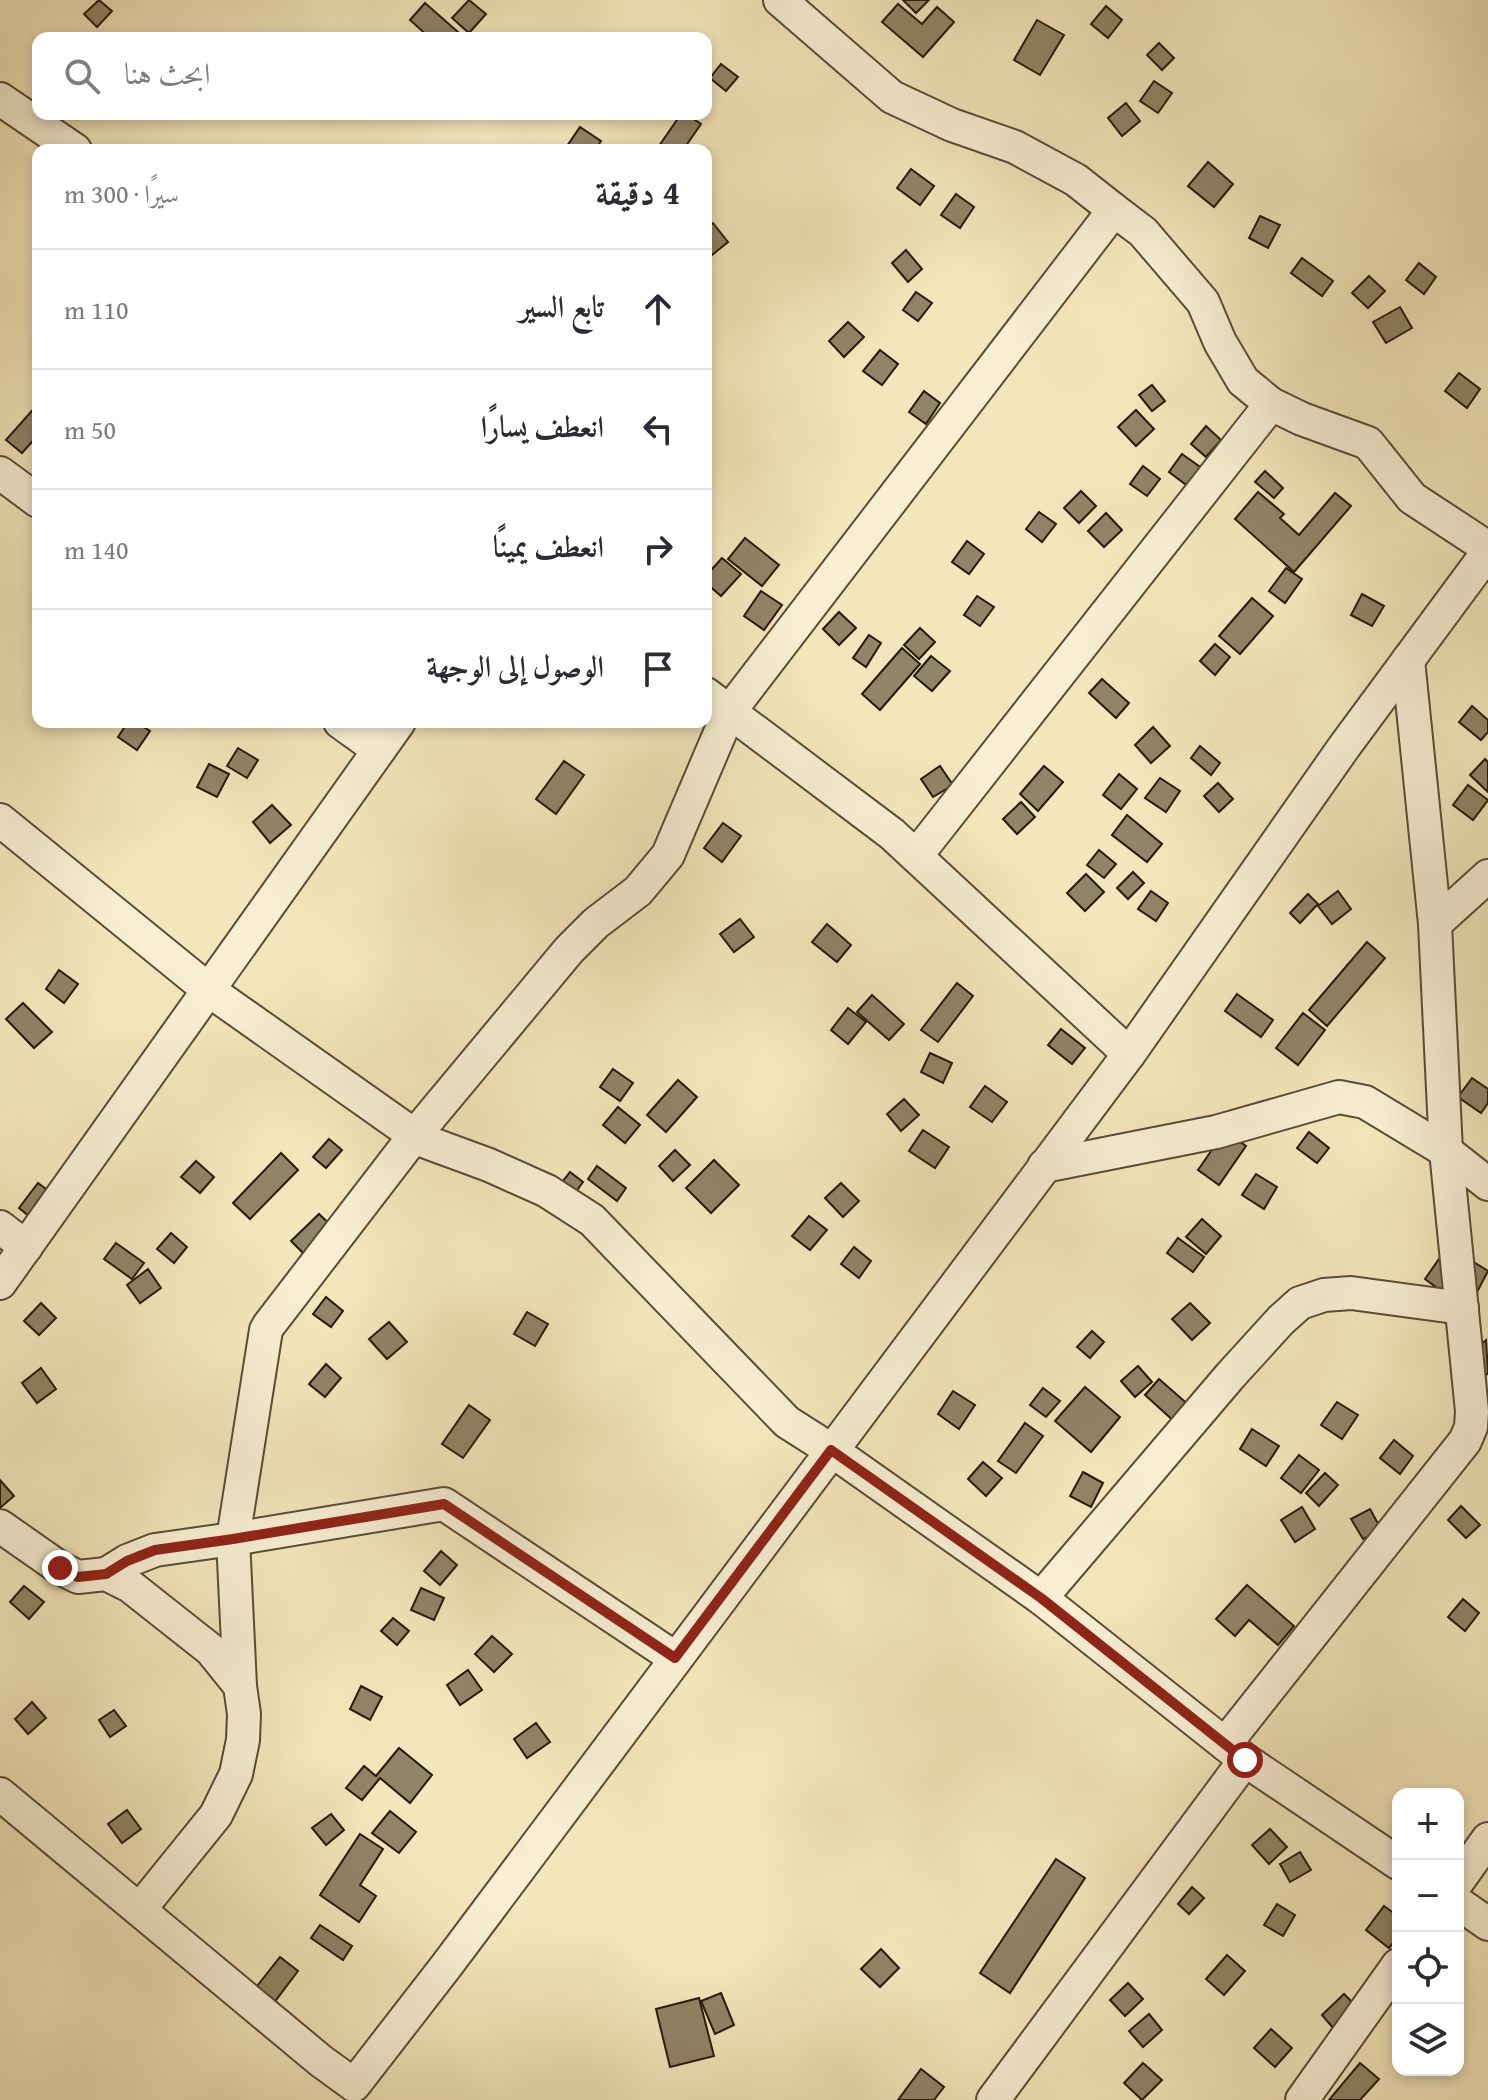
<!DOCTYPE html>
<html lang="ar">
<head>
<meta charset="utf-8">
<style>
	:root { --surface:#fff; --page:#f7f7f7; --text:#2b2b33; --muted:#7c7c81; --line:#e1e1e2 }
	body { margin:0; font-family:"Gentium Book Plus",Amiri,serif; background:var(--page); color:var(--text); direction:rtl }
	.controls { position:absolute; right:24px; bottom:24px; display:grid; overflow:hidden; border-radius:16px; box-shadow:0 4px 12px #0003 }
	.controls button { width:72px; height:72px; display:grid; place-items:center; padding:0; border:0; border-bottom:2px solid var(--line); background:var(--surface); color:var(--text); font:40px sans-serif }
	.stop { position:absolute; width:24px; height:24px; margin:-18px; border:6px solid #8f2418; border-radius:50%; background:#fff }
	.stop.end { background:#8f2418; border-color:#fff; box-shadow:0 2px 8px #0008 }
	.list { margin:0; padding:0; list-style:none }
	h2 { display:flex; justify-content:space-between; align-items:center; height:104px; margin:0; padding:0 32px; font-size:34px }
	h2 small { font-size:26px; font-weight:400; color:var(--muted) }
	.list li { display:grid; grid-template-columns:52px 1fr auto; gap:24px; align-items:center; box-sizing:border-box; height:120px; padding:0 32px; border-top:2px solid var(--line) }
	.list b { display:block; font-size:30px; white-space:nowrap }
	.list em { font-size:26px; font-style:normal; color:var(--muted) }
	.icon { flex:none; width:44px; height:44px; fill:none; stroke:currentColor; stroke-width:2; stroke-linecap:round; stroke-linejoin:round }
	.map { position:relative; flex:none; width:1488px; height:2100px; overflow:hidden; direction:ltr }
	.search { position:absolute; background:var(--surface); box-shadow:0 4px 12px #0003; left:32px; top:32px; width:680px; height:88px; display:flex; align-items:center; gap:20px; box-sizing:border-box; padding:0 28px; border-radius:16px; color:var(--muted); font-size:30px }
	.panel { position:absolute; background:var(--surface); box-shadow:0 4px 12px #0003; left:32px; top:144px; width:680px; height:584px; border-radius:16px; direction:rtl }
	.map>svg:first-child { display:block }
	.building { fill:#928466; stroke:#271909; stroke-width:2 }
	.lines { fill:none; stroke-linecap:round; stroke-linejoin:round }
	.minor-casing { stroke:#5a4c36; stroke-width:36 }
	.minor { stroke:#f8efd3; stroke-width:32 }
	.route { stroke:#8f2418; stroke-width:10 }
</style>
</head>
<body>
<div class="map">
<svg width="1488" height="2100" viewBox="0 0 1488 2100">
	<rect width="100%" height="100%" fill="#f4e6bc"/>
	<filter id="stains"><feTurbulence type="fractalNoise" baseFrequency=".0025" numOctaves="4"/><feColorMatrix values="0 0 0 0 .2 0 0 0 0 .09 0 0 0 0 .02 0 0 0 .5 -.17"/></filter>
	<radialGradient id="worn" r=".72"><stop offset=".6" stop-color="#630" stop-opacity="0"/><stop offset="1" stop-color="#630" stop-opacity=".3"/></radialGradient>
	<g class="building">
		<polygon points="99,0 112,11 97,27 84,14"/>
		<polygon points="469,0 486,14 469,33 452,18"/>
		<polygon points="903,0 929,0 916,13"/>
		<polygon points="425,3 458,32 452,38 430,38 410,20"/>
		<polygon points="898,4 922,24 937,7 954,22 923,57 882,22"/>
		<polygon points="1106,6 1122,20 1108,38 1091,24"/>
		<polygon points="1037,20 1064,35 1040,75 1014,60"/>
		<polygon points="1159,43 1174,58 1162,70 1147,55"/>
		<polygon points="721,64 738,77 726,91 710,78"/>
		<polygon points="1154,81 1172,93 1158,113 1140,101"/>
		<polygon points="1126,103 1140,121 1122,136 1108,118"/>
		<polygon points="681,114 686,114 701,124 683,150 665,150 659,146"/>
		<polygon points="580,127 601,141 595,150 565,149"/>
		<polygon points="1208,162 1233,184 1214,207 1188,186"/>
		<polygon points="911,169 934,186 920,205 897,188"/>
		<polygon points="956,194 974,207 960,228 941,215"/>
		<polygon points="1260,216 1280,225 1268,248 1249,238"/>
		<polygon points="713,223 728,242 712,255 706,247 706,228"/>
		<polygon points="906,250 922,269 908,282 892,263"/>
		<polygon points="1302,258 1333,281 1322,296 1291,273"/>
		<polygon points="1419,263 1436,277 1424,294 1406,280"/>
		<polygon points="1369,276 1385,291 1368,308 1352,293"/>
		<polygon points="916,292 932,303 918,321 903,310"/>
		<polygon points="1400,307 1412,328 1386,343 1373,322"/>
		<polygon points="848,322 864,337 844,357 829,341"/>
		<polygon points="880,350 898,364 882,385 863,371"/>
		<polygon points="1459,373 1480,389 1467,408 1445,391"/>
		<polygon points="1152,385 1165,401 1152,411 1139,395"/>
		<polygon points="924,391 940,403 926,424 909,412"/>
		<polygon points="38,404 38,435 22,453 6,440"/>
		<polygon points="1136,410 1154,429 1136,446 1118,427"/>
		<polygon points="1206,426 1221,440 1206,457 1191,444"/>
		<polygon points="1182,454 1203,469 1189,487 1169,472"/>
		<polygon points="1143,466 1160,479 1147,496 1130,484"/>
		<polygon points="1265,471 1283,488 1274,498 1255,482"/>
		<polygon points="1081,491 1096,506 1079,523 1064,508"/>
		<polygon points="1258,492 1284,514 1280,518 1299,535 1335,493 1351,506 1294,572 1235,519"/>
		<polygon points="1039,512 1056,524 1042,542 1026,529"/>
		<polygon points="1106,513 1122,530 1104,547 1088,531"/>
		<polygon points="745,538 779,565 762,586 728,559"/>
		<polygon points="967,541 984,554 969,574 952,562"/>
		<polygon points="722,558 741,574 721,596 706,583 706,576"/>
		<polygon points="1286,568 1302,579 1285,603 1269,591"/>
		<polygon points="761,591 782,605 764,630 744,616"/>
		<polygon points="1362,594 1384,606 1372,626 1351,615"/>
		<polygon points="977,596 994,607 980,626 964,615"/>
		<polygon points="1252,598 1273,616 1240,654 1219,636"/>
		<polygon points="839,612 856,628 839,645 823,629"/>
		<polygon points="920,628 935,642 919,659 904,645"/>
		<polygon points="869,635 881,643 866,667 853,658"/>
		<polygon points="1215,644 1230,657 1215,675 1200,661"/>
		<polygon points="902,648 920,664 880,710 862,694"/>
		<polygon points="931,656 950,671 932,691 914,676"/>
		<polygon points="1102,679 1129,703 1116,718 1089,693"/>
		<polygon points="1472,706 1488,720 1488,732 1481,740 1459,722"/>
		<polygon points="128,722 136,722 150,731 137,750 118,737"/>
		<polygon points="1153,727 1170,746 1151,763 1135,745"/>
		<polygon points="1200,746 1220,763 1211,775 1191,758"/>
		<polygon points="238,748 258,760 247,778 227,766"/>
		<polygon points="1485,759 1488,762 1488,792 1470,775"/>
		<polygon points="564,761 584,775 556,814 536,799"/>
		<polygon points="209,764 229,774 217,797 197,787"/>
		<polygon points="940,766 953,785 933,797 921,779"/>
		<polygon points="1044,766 1063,782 1038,811 1020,794"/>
		<polygon points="1119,774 1137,789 1121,809 1103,795"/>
		<polygon points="1160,778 1180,791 1166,812 1145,798"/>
		<polygon points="1218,783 1233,799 1219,812 1204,796"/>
		<polygon points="1468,785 1488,800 1473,820 1453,805"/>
		<polygon points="1021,802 1035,817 1017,834 1003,819"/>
		<polygon points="272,805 291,825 270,843 253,822"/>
		<polygon points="1127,815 1162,844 1147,862 1112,835"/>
		<polygon points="723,823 741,836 722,862 704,848"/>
		<polygon points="1099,850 1116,864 1104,878 1087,865"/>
		<polygon points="1133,872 1144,883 1128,899 1117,888"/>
		<polygon points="1086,874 1104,892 1085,911 1067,893"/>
		<polygon points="1151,891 1168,903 1156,921 1138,909"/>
		<polygon points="1338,891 1351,909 1332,924 1318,906"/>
		<polygon points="1308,894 1318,904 1300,923 1290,913"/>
		<polygon points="740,919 754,937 734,952 720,934"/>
		<polygon points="827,924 851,945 837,962 812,942"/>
		<polygon points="1367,942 1385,958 1327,1026 1309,1010"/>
		<polygon points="59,970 78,984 64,1003 46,989"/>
		<polygon points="957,983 973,996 938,1042 921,1030"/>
		<polygon points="1237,994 1273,1020 1261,1037 1225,1011"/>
		<polygon points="872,995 904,1024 889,1040 857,1012"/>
		<polygon points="23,1003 52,1032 34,1048 6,1019"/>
		<polygon points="848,1008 866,1022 848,1044 831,1030"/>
		<polygon points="1303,1013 1325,1030 1298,1065 1276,1048"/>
		<polygon points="1061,1029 1085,1048 1072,1064 1048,1045"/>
		<polygon points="930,1053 952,1063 943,1083 921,1072"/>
		<polygon points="613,1069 633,1083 620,1101 600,1087"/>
		<polygon points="1472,1078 1488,1089 1488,1103 1481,1113 1458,1097"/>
		<polygon points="678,1080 697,1097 666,1132 647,1115"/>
		<polygon points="985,1086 1007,1102 992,1122 970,1107"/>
		<polygon points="904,1099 919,1115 901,1131 887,1114"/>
		<polygon points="618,1107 640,1125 625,1143 603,1125"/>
		<polygon points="923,1130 949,1147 935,1168 909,1151"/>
		<polygon points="1225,1131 1246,1146 1219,1185 1198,1170"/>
		<polygon points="1309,1132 1329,1148 1317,1163 1297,1148"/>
		<polygon points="329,1139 342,1150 326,1168 313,1157"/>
		<polygon points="675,1150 690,1165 673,1181 659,1166"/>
		<polygon points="281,1153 298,1170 250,1219 233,1203"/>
		<polygon points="714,1160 739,1185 711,1213 686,1188"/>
		<polygon points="196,1161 214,1177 200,1193 181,1177"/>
		<polygon points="597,1166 626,1188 617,1201 588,1179"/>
		<polygon points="570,1172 583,1182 570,1200 556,1190"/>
		<polygon points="1256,1174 1277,1187 1264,1209 1242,1195"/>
		<polygon points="38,1183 58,1198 39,1224 19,1208"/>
		<polygon points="841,1183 859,1201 843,1217 825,1198"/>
		<polygon points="319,1214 334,1228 306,1256 291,1241"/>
		<polygon points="809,1216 827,1230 810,1250 792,1236"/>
		<polygon points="1202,1219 1221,1236 1206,1254 1186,1237"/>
		<polygon points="171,1233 187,1247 174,1263 157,1249"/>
		<polygon points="1178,1238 1204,1257 1193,1272 1167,1253"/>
		<polygon points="116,1243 144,1263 132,1279 104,1259"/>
		<polygon points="854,1247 871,1261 859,1278 841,1264"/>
		<polygon points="1439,1259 1458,1273 1444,1293 1425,1279"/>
		<polygon points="1472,1261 1488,1271 1476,1294"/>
		<polygon points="148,1269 161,1288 140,1303 127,1285"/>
		<polygon points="326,1297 343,1311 331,1327 313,1314"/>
		<polygon points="41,1303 56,1318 39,1335 24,1321"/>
		<polygon points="1190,1303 1210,1323 1192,1340 1172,1319"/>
		<polygon points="527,1312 548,1324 535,1346 514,1334"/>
		<polygon points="389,1322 407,1342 387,1359 369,1339"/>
		<polygon points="1092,1331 1104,1342 1090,1358 1077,1347"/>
		<polygon points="1486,1340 1488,1373 1484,1377 1467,1357"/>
		<polygon points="326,1364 341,1378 325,1397 309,1384"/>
		<polygon points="1138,1366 1152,1382 1135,1397 1121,1381"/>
		<polygon points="41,1368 56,1389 37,1403 22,1383"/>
		<polygon points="1159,1379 1191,1407 1176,1423 1145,1395"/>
		<polygon points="1085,1387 1120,1417 1091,1452 1055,1421"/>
		<polygon points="1043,1388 1060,1401 1046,1417 1030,1405"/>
		<polygon points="953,1391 975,1405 959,1429 938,1414"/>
		<polygon points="1337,1402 1358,1415 1342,1439 1321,1425"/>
		<polygon points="469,1405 490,1420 463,1458 442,1444"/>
		<polygon points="1025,1423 1043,1436 1016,1473 998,1461"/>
		<polygon points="1252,1429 1279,1446 1266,1466 1240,1449"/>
		<polygon points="1394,1440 1413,1456 1400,1474 1380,1458"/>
		<polygon points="1299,1455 1319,1470 1301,1493 1281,1478"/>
		<polygon points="983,1462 1002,1478 986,1496 968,1479"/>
		<polygon points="1083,1472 1103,1483 1091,1507 1070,1496"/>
		<polygon points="1325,1473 1338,1485 1319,1506 1306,1493"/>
		<polygon points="0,1480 14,1496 0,1508"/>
		<polygon points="1461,1506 1480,1525 1466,1538 1448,1520"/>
		<polygon points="1302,1507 1315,1529 1295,1542 1281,1520"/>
		<polygon points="1370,1509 1381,1529 1363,1539 1351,1519"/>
		<polygon points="441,1551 457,1565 440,1585 424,1571"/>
		<polygon points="1247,1585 1294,1626 1278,1645 1249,1620 1235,1636 1216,1619"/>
		<polygon points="24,1586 44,1602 29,1619 10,1602"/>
		<polygon points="421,1588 444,1598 434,1620 411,1610"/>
		<polygon points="1463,1599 1479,1613 1465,1631 1448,1617"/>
		<polygon points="393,1618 409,1631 397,1645 381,1631"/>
		<polygon points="492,1636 512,1654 494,1672 475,1654"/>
		<polygon points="468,1670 482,1690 460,1705 447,1685"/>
		<polygon points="361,1686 382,1697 370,1720 350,1709"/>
		<polygon points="32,1702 46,1718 28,1734 15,1719"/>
		<polygon points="114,1710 126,1726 110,1737 99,1720"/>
		<polygon points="536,1723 550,1742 527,1758 514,1739"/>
		<polygon points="399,1748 432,1775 410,1803 380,1778 362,1800 346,1788 364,1766 376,1776"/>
		<polygon points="127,1810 141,1829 122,1843 108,1824"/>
		<polygon points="390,1811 416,1832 399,1853 372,1833"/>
		<polygon points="331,1814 344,1830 326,1845 312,1828"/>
		<polygon points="1270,1829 1287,1847 1269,1864 1252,1845"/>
		<polygon points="360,1834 383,1849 360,1885 376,1896 359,1922 320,1895"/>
		<polygon points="1300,1852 1311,1870 1290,1882 1280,1864"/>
		<polygon points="1056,1859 1085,1878 1010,1993 980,1973"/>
		<polygon points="1192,1887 1204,1898 1189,1914 1178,1904"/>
		<polygon points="1277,1904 1295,1915 1283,1936 1264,1925"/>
		<polygon points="1384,1906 1398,1916 1398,1937 1389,1948 1366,1930"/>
		<polygon points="320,1925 352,1946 343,1960 311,1938"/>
		<polygon points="881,1949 899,1968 880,1987 861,1969"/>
		<polygon points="1227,1955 1245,1971 1224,1995 1206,1979"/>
		<polygon points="280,1957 298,1971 273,2004 254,1990"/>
		<polygon points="1128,1983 1143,1999 1125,2016 1110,2000"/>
		<polygon points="721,1993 734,2025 715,2034 701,2001"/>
		<polygon points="1344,1994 1357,2007 1334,2029 1322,2015"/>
		<polygon points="699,1998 714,2056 670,2067 656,2009"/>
		<polygon points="1149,2014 1162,2030 1143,2047 1129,2031"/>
		<polygon points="1271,2029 1292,2048 1275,2067 1254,2048"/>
		<polygon points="1143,2063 1162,2080 1142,2100 1124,2083"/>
		<polygon points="1360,2063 1379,2079 1360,2100 1329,2100"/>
		<polygon points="921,2069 944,2087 934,2100 898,2100"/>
	</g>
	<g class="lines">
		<g class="minor-casing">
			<g id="minor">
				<polyline points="780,0 892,97 952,125 1015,147 1076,180 1114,210 1143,232 1203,302 1220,342 1243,381 1271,404 1302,419 1368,443 1412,498 1488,548"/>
				<polyline points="0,99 75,150"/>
				<polyline points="0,473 38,501"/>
				<polyline points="706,694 892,834 1129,1054"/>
				<polyline points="340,722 379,750"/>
				<polyline points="0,820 210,991 421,1140 489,1165 547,1191 592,1220 787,1422 831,1450 1041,1598 1245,1760 993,2100"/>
				<polyline points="916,856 1271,404"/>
				<polyline points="1435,924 1488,876"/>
				<polyline points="1044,1166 1216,1132 1339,1097 1365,1102 1446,1151 1488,1184"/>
				<polyline points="0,1227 26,1247"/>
				<polyline points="0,1283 399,722"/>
				<polyline points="0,1526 60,1568 78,1577 106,1574 130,1586 211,1650 240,1686 244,1714 243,1740 236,1774 216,1815 140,1909"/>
				<polyline points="106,1574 127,1561 155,1550 233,1539 444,1504 675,1658"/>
				<polyline points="1041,1598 1230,1376 1281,1320 1300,1303 1324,1295 1351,1293 1462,1308"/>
				<polyline points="240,1686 233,1539 266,1330 269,1325 415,1135 569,950 596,923 638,891 668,855 729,712 1114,210"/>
				<polyline points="1225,1744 1465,1441 1471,1427 1472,1411 1446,1151 1435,924 1408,660"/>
				<polyline points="1245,1760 1398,1863"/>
				<polyline points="0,1794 321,2061 354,2085 447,1965 1129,1054 1344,747 1488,552"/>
				<polyline points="1458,1881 1488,1839"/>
				<polyline points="1458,1903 1488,1924"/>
				<polyline points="1302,2100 1398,1965"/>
			</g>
		</g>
		<use href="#minor" class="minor"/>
	</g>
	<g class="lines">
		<polyline class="route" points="60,1568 78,1577 106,1574 127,1561 155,1550 233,1539 444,1504 675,1658 831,1450 1041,1598 1245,1760"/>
	</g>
	<rect width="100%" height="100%" filter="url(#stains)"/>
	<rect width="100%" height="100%" fill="url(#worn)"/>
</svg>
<div class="controls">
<button>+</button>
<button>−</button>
<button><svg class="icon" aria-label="locate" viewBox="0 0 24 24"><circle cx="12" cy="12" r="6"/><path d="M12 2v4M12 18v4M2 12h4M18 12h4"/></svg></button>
<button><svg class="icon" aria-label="layers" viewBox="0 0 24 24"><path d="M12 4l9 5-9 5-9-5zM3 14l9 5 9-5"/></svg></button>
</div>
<div class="stop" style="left:1245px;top:1760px"></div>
<div class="stop end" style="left:60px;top:1568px"></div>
<div class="search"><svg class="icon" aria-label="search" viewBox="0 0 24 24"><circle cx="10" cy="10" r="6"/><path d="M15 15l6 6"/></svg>ابحث هنا</div>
<section class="panel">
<h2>4 دقيقة<small>سيرًا · 300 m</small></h2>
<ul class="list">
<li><svg class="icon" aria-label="ahead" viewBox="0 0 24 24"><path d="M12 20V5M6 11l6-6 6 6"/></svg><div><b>تابع السير</b></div><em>110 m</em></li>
<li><svg class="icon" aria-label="left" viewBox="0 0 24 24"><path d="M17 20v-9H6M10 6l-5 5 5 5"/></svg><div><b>انعطف يسارًا</b></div><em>50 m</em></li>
<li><svg class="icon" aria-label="right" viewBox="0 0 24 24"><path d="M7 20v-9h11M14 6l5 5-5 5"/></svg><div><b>انعطف يمينًا</b></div><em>140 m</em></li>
<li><svg class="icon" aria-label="arrive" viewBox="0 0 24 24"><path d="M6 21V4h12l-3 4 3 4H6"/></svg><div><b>الوصول إلى الوجهة</b></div></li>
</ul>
</section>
</div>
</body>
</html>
